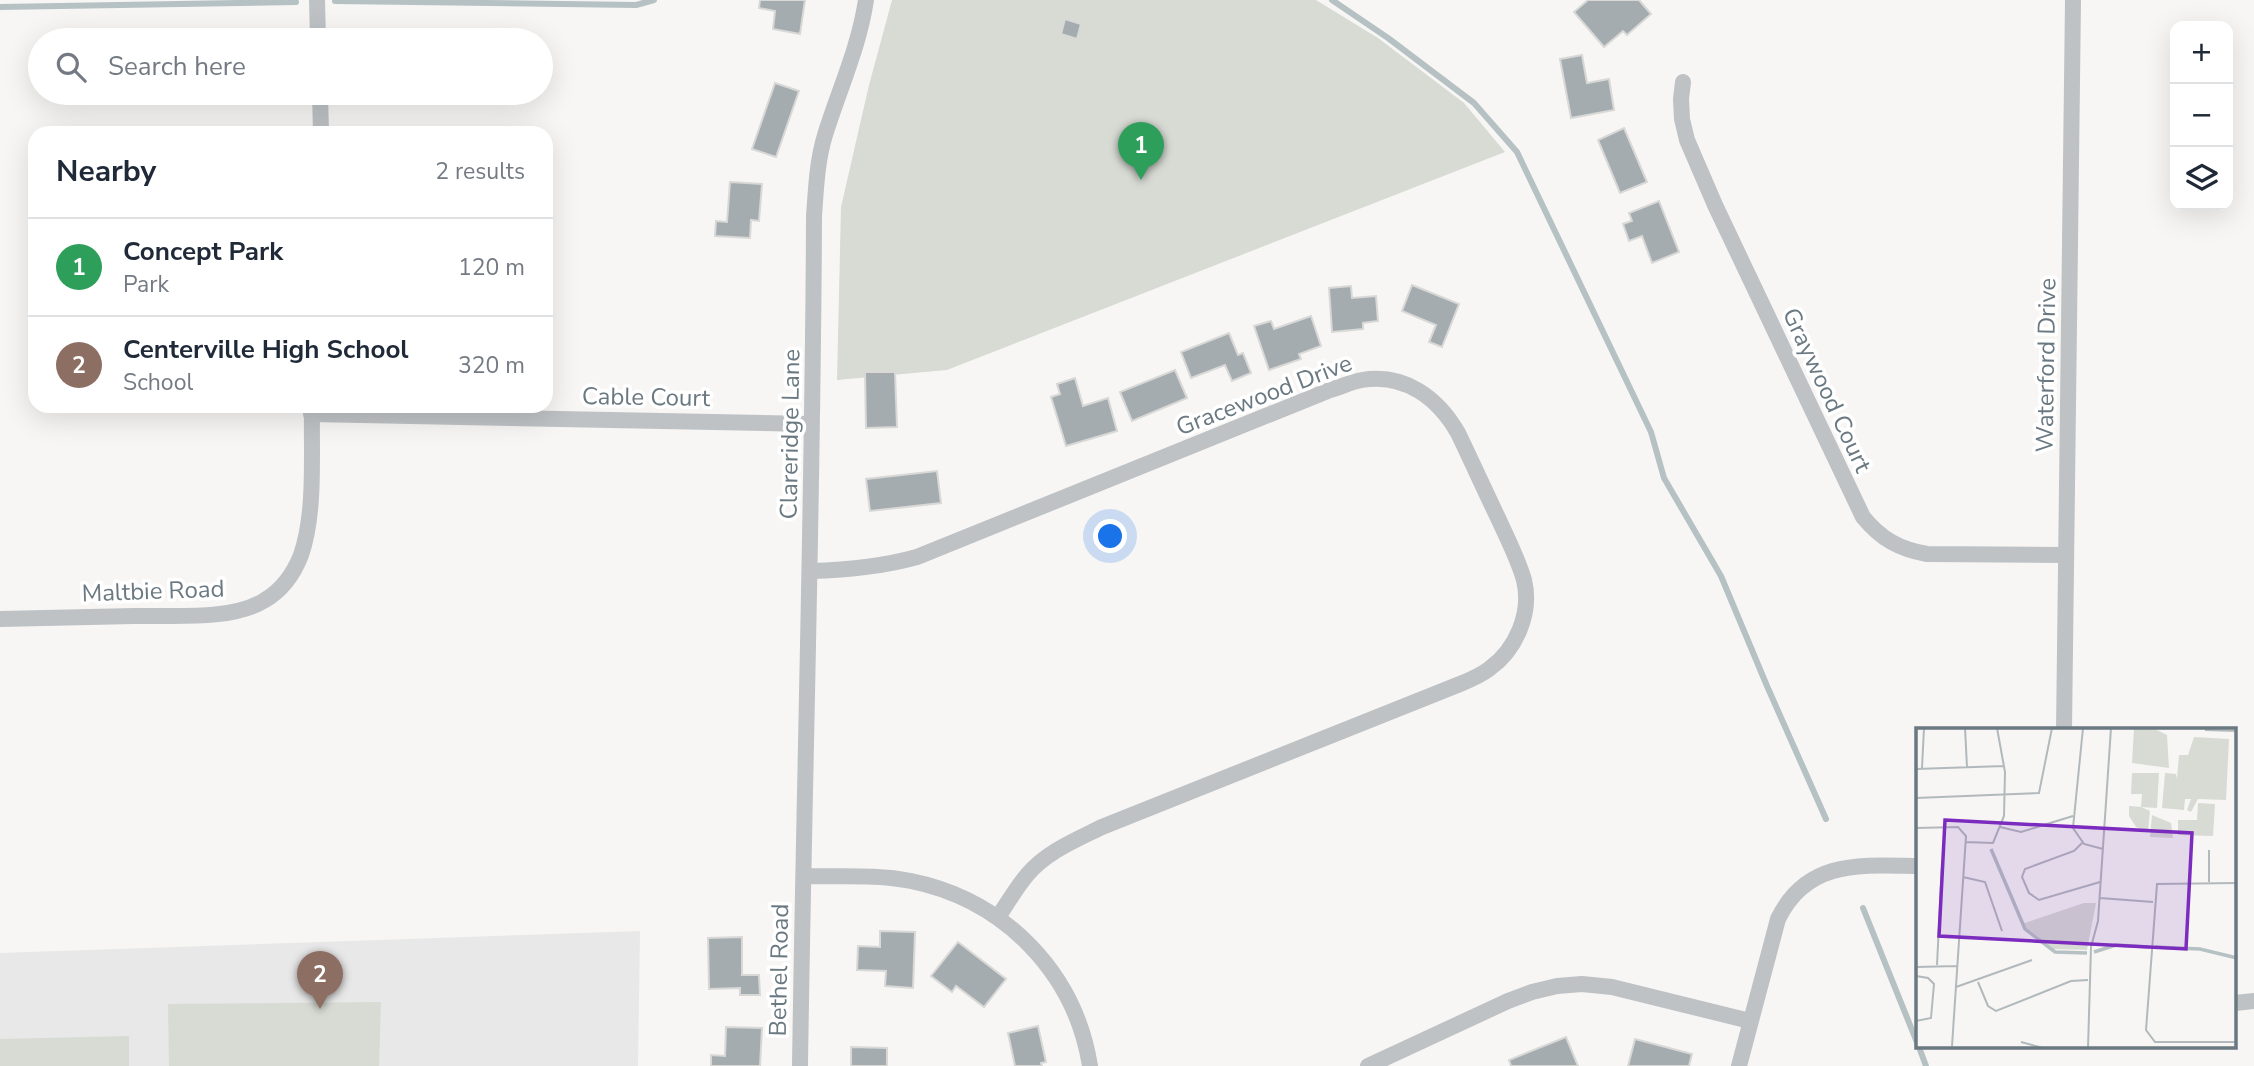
<!DOCTYPE html>
<html lang="en">
<head>
<meta charset="utf-8">
<style>
	:root { --surface:#fff; --page:#f6f6f7; --text:#1f2937; --muted:#747a83; --line:#e0e1e3; --accent:#7c3aed }
	body { margin:0; font-family:"Nunito Sans",sans-serif; background:var(--page); color:var(--text) }
	.controls { position:absolute; right:21px; top:21px; display:grid; overflow:hidden; border-radius:14px; box-shadow:0 7px 28px #0002 }
	.controls button { width:63px; height:63px; display:grid; place-items:center; padding:0; border:0; border-bottom:2px solid var(--line); background:var(--surface); color:var(--text); font:35px sans-serif }
	.you { position:absolute; left:1111px; top:537px; width:24px; height:24px; margin:-18px; border:5px solid #fff; border-radius:50%; background:#1a73e8; box-shadow:0 0 0 10px #1a73e833 }
	.badge { display:grid; place-items:center; width:46px; height:46px; border-radius:50%; background:var(--accent); color:#fff; font-size:23px; font-weight:700 }
	.pin { position:absolute; translate:-50% -58px; filter:drop-shadow(0 2px 4px #0008) }
	.pin::after { content:''; position:absolute; top:37px; width:24px; height:21px; background:inherit; clip-path:polygon(0 0,100% 0,50% 100%) }
	.list { margin:0; padding:0; list-style:none }
	h2 { display:flex; justify-content:space-between; align-items:center; height:91px; margin:0; padding:0 28px; font-size:30px }
	h2 small { font-size:23px; font-weight:400; color:var(--muted) }
	.list li { display:grid; grid-template-columns:46px 1fr auto; gap:21px; align-items:center; box-sizing:border-box; height:98px; padding:0 28px; border-top:2px solid var(--line) }
	.list b { display:block; font-size:26px; white-space:nowrap }
	.list p { margin:0; font-size:23px; white-space:nowrap; color:var(--muted) }
	.list em { font-size:23px; font-style:normal; color:var(--muted) }
	.icon { flex:none; width:38px; height:38px; fill:none; stroke:currentColor; stroke-width:2; stroke-linecap:round; stroke-linejoin:round }
	.map { position:relative; flex:none; width:2254px; height:1066px; overflow:hidden }
	.search { position:absolute; background:var(--surface); box-shadow:0 7px 28px #0002; left:28px; top:28px; width:525px; height:77px; display:flex; align-items:center; gap:18px; box-sizing:border-box; padding:0 24px; border-radius:38px; color:var(--muted); font-size:26px }
	.panel { position:absolute; background:var(--surface); box-shadow:0 7px 28px #0002; left:28px; top:126px; width:525px; height:287px; border-radius:21px }
	.map>svg:first-child { display:block }
	.built { fill:#e7e8e7 }
	.green { fill:#d7dbd4 }
	.lines { fill:none; stroke-linecap:round; stroke-linejoin:round }
	.stream { stroke:#b6c1c4; stroke-width:6 }
	.building { fill:#a4acb0; stroke:#d8d8d7; stroke-width:2 }
	.minor { stroke:#bec2c5; stroke-width:16 }
	.labels { text-anchor:middle; dominant-baseline:central; stroke-width:7; stroke-linejoin:round; paint-order:stroke }
	.street-label { font-size:24px; fill:#6a7981; stroke:#fff }
	.inset-river { fill:none; stroke:#b6c1c4; stroke-width:3.5 }
	.inset-road { fill:none; stroke:#b2b9bc; stroke-width:2 }
	.view { fill:#7b2cbf; fill-opacity:0.15; stroke:#7b2cbf; stroke-width:3.5 }
	.inset-edge { fill:none; stroke:#6a7981; stroke-width:3.5 }
</style>
</head>
<body>
<div class="map">
<svg width="2254" height="1066" viewBox="0 0 2254 1066">
	<rect width="100%" height="100%" fill="#f7f6f4"/>
	<polygon class="built" points="640,931 638,1066 0,1066 0,953"/>
	<g class="green">
		<polygon points="892,0 1316,0 1378,38 1464,103 1505,152 947,370 837,380 841,207 869,85"/>
		<polygon points="381,1002 379,1066 169,1066 168,1004"/>
		<polygon points="129,1036 129,1066 0,1066 0,1039"/>
	</g>
	<g class="lines">
		<g class="stream">
			<polyline points="1332,0 1388,38 1474,103 1517,152 1651,432 1664,478 1721,576 1767,686 1826,819"/>
			<polyline points="335,1 636,5 654,0"/>
			<polyline points="0,7 296,2"/>
			<polyline points="1863,908 1918,1045"/>
			<polyline points="1919,1047 1926,1066"/>
		</g>
	</g>
	<g class="building">
		<polygon points="760,0 805,0 800,34 773,29 775,11 759,8"/>
		<polygon points="1588,0 1639,0 1651,14 1627,35 1623,31 1604,47 1574,12"/>
		<polygon points="1065,19 1081,24 1077,39 1061,34"/>
		<polygon points="1582,55 1587,83 1609,79 1614,110 1571,118 1560,59"/>
		<polygon points="775,83 799,91 776,157 752,149"/>
		<polygon points="1624,128 1647,182 1620,193 1598,140"/>
		<polygon points="730,182 762,184 759,221 751,220 750,238 715,236 716,221 727,222"/>
		<polygon points="1659,201 1679,252 1652,263 1642,236 1629,241 1623,224 1632,221 1629,213"/>
		<polygon points="1412,285 1459,304 1442,347 1429,342 1436,325 1402,311"/>
		<polygon points="1351,286 1352,298 1376,296 1378,321 1363,323 1363,329 1332,332 1329,288"/>
		<polygon points="1311,316 1321,346 1299,354 1301,359 1269,370 1254,326 1271,321 1274,329"/>
		<polygon points="1229,333 1238,355 1243,353 1251,373 1232,381 1225,365 1191,378 1181,352"/>
		<polygon points="1175,370 1187,398 1132,421 1120,392"/>
		<polygon points="865,372 895,372 897,427 866,428"/>
		<polygon points="1075,378 1083,406 1108,398 1117,431 1066,446 1051,397 1060,394 1057,384"/>
		<polygon points="937,471 941,503 870,511 866,479"/>
		<polygon points="880,931 915,932 913,988 885,986 886,971 857,970 858,946 880,947"/>
		<polygon points="742,937 742,975 759,975 760,995 740,995 740,988 709,989 708,938"/>
		<polygon points="958,942 1006,979 984,1007 956,986 952,992 931,976"/>
		<polygon points="1038,1026 1046,1062 1041,1063 1042,1066 1015,1066 1008,1033"/>
		<polygon points="726,1027 762,1028 760,1066 711,1066 711,1055 725,1056"/>
		<polygon points="1566,1037 1578,1066 1511,1066 1509,1060"/>
		<polygon points="1635,1039 1692,1054 1689,1066 1628,1066"/>
		<polygon points="851,1047 887,1048 887,1066 851,1066"/>
	</g>
	<g class="lines">
		<g class="minor">
			<polyline points="317,0 318,40"/>
			<path d="M1683 82 1681 99 1682 119 1687 140 1715 205 1863 517C1881 539 1899 549 1927 554L2066 555"/>
			<polyline points="320,93 321,133"/>
			<polyline points="311,414 811,424"/>
			<path d="M811 571C848 570 881 567 917 557L1330 390C1341 387 1351 382 1362 380 1405 373 1438 398 1458 433 1472 462 1485 491 1499 520 1508 540 1518 559 1524 580 1532 613 1516 650 1489 669 1480 676 1470 680 1460 684L1102 827C1076 840 1046 852 1027 875 1016 888 1007 904 998 917"/>
			<path d="M0 619C45 618 89 617 134 616 172 615 232 621 265 600 282 590 294 573 301 555 316 512 311 451 312 406"/>
			<polyline points="2064,730 2073,0"/>
			<path d="M804 876C839 877 877 874 911 881 1004 900 1075 972 1090 1066"/>
			<polyline points="2235,1003 2254,1001"/>
			<path d="M800 1066C804 783 813 499 814 216 816 189 817 161 825 135 839 90 859 47 866 0"/>
			<polyline points="1368,1066 1508,1001 1532,992 1557,986 1582,984 1612,987 1750,1021"/>
			<path d="M1739 1066 1778 919C1807 859 1862 865 1918 866"/>
		</g>
	</g>
	<g class="labels">
		<g class="street-label">
			<text transform="translate(2046 365) rotate(-89)">Waterford Drive</text>
			<text transform="translate(1827 390) rotate(65)">Graywood Court</text>
			<text transform="translate(1264 395) rotate(-21)">Gracewood Drive</text>
			<text transform="translate(646 397) rotate(1)">Cable Court</text>
			<text transform="translate(790 434) rotate(-89)">Clareridge Lane</text>
			<text transform="translate(153 591) rotate(-2)">Maltbie Road</text>
			<text transform="translate(779 970) rotate(-89)">Bethel Road</text>
		</g>
	</g>
	<g transform="translate(1916 728)">
		<rect width="320" height="320" fill="#f7f6f4"/>
		<path d="M218 0 239 1 251 7 253 40 216 35ZM278 9 313 11 310 72 282 71 275 84 271 82 275 71H269L268 82 246 80 249 45 260 46 261 51 263 27H272ZM216 45H243L241 80 225 79 234 83 232 103 220 99 213 88V78L225 79 226 66H215ZM282 75 299 76 297 108 262 107V92H281ZM236 87 255 95 257 110 234 109ZM168 175H180L171 222 137 221 106 196Z" fill="#d7dbd4"/>
		<path class="inset-river" d="M75 121 109 201 139 224 171 225M239 219 284 221 321 230M178 224 200 217 233 219"/>
		<path class="inset-road" d="M49 0 51 39M167 0 157 100 168 116 187 121M289 2 321 3M6 40 8 0M0 41 88 38M0 70 123 65 136 0M84 99 105 104 157 88M0 100 42 99 50 108 36 318M49 114 77 115 88 88 89 44 81 0M166 115 158 123 109 141 106 149 113 165 123 172 184 154M47 149 69 154 86 203M293 154V122M321 155 241 156 230 302 239 314H321M184 170 237 174M21 237 26 135M0 239 41 238M0 248 12 250 18 256 15 290 0 293M62 254 72 278 80 283 155 253 172 252M40 259 116 232M105 314 127 320M25 320H75M172 320 175 219 182 193 195 0"/>
		<path class="view" d="M29 92 276 105 270 221 23 208Z"/>
		<rect width="320" height="320" class="inset-edge"/>
	</g>
</svg>
<div class="controls">
<button>+</button>
<button>−</button>
<button><svg class="icon" aria-label="layers" viewBox="0 0 24 24"><path d="M12 4l9 5-9 5-9-5zM3 14l9 5 9-5"/></svg></button>
</div>
<div class="you"></div>
<div class="pin badge" style="left:1141px;top:180px;background:#2e9e5b">1</div>
<div class="pin badge" style="left:320px;top:1009px;background:#8d6e63">2</div>
<div class="search"><svg class="icon" aria-label="search" viewBox="0 0 24 24"><circle cx="10" cy="10" r="6"/><path d="M15 15l6 6"/></svg>Search here</div>
<section class="panel">
<h2>Nearby<small>2 results</small></h2>
<ul class="list">
<li><span class="badge" style="background:#2e9e5b">1</span><div><b>Concept Park</b><p>Park</p></div><em>120 m</em></li>
<li><span class="badge" style="background:#8d6e63">2</span><div><b>Centerville High School</b><p>School</p></div><em>320 m</em></li>
</ul>
</section>
</div>
</body>
</html>
